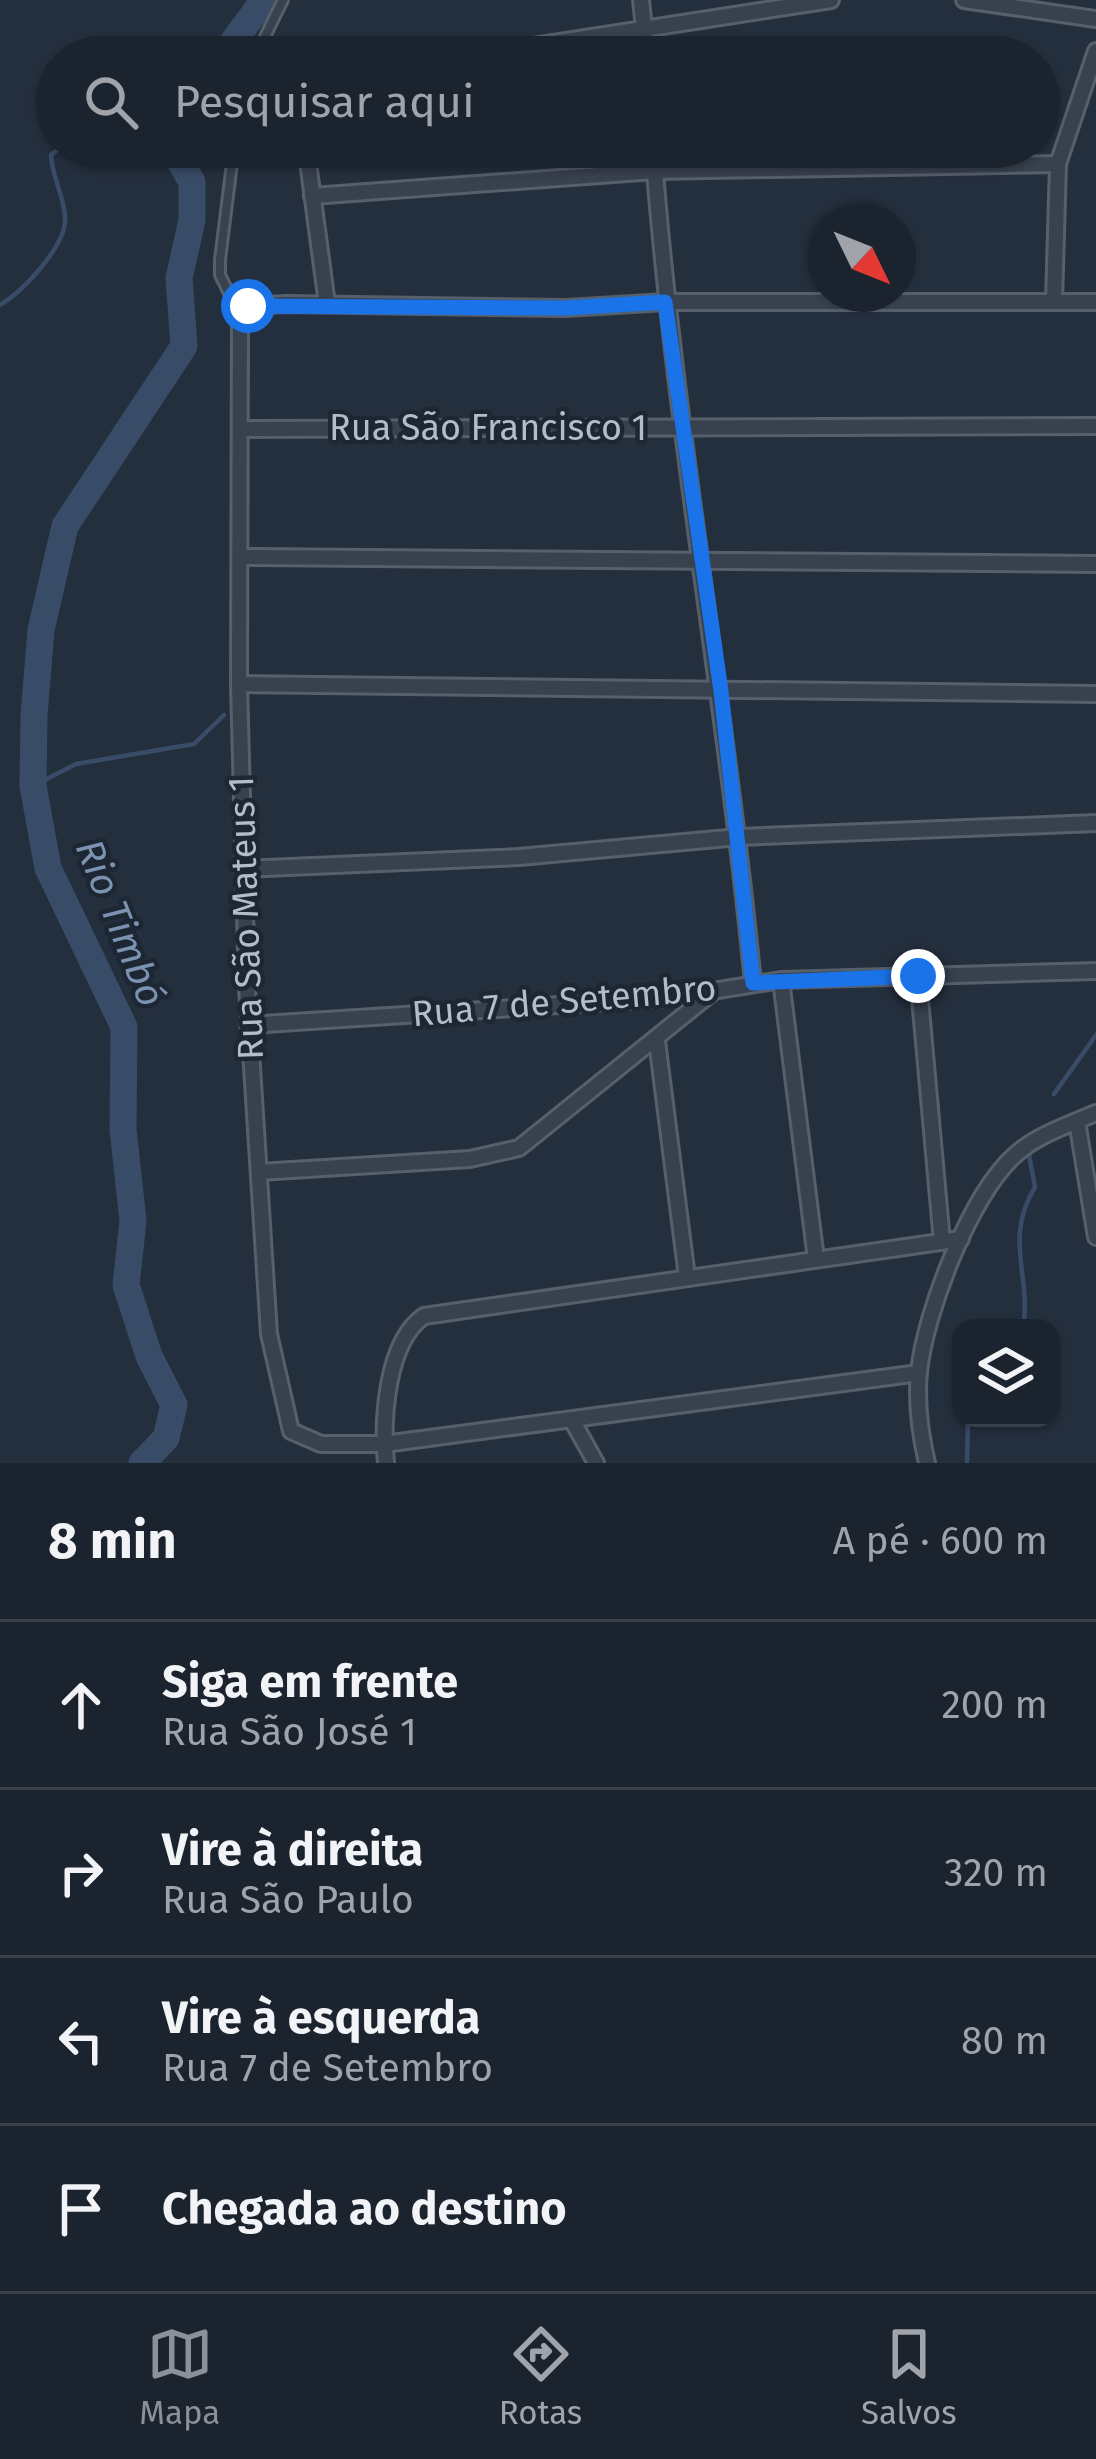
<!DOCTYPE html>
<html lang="pt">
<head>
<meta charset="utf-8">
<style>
	:root { --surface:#1b232e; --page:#282f3a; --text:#f1f3f6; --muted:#a0a4aa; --line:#39404a; --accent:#8c9099 }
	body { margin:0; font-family:"Fira Sans",sans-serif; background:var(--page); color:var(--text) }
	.controls { position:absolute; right:36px; bottom:36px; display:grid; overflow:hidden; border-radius:24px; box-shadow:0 3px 9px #0004 }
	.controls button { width:108px; height:108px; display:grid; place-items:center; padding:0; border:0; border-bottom:3px solid var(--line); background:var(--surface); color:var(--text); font:60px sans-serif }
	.compass { position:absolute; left:808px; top:204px; width:108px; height:108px; border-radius:50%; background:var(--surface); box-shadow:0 3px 9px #0004; rotate:133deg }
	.stop { position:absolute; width:36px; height:36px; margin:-27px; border:9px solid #1a73e8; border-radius:50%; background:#fff }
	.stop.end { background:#1a73e8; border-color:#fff; box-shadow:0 3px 12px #0008 }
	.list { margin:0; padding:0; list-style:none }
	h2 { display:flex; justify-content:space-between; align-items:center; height:156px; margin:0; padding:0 48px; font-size:51px }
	h2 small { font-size:39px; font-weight:400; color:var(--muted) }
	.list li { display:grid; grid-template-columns:78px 1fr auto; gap:36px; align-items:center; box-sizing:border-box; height:168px; padding:0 48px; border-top:3px solid var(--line) }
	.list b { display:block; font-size:45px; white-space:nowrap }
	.list p { margin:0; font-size:39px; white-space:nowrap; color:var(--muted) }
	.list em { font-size:39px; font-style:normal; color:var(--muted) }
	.icon { flex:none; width:66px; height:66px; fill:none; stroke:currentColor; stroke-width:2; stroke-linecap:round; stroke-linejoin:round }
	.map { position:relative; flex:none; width:1096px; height:1463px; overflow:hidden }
	.search { position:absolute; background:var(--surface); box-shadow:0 3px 9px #0004; left:36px; right:36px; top:36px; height:132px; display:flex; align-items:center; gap:30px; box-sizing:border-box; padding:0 42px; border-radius:66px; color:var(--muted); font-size:45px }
	.sheet { height:828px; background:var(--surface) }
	nav { display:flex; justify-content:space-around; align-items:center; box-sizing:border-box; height:168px; border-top:3px solid var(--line); background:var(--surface); font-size:33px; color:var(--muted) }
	nav a { display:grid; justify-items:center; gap:6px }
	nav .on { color:var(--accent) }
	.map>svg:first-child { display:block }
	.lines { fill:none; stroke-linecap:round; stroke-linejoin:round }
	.stream { stroke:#394c67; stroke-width:4.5 }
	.river { stroke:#394c67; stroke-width:27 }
	.lane-casing { stroke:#565f6c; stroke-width:14 }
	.street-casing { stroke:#565f6c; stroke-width:20 }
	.lane { stroke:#38414e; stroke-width:8 }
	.street { stroke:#38414e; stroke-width:14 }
	.route { stroke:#1a73e8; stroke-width:15 }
	.labels { text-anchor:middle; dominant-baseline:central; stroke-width:9; stroke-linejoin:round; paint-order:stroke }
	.street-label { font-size:36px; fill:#b4bcc9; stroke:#1d2633 }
	.water-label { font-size:39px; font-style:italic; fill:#7c92b1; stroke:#1d2633 }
</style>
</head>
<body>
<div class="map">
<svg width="1096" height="1463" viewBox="0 0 1096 1463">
	<rect width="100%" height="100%" fill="#242f3e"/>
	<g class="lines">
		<g class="stream">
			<path d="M0 305C22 292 64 248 65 221 66 200 52 178 51 155L61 147"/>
			<polyline points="33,786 76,764 194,744 224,715"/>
			<polyline points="1054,1094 1096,1035"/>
			<path d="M1023 1328C1032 1275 1003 1240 1035 1187L1028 1150"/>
			<polyline points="967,1463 968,1418"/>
		</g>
		<g class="river">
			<polyline points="222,57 264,0"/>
			<polyline points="142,1463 166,1438 174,1405 149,1356 126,1285 133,1221 123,1129 124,1027 48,868 33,786 34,716 41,630 65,526 184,346 179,278 192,220 192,182 180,161 183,147"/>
		</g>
		<g class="lane-casing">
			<g id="lane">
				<polyline points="255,57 283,0"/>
				<polyline points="234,147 220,260 220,275 240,315"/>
			</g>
		</g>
		<g class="street-casing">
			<g id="street">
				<polyline points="641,0 647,57"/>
				<polyline points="964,0 1096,19"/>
				<polyline points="462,57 831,0"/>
				<polyline points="306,147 327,304"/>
				<path d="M653 147C674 427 726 703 753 983"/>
				<polyline points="312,196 655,171 1058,164"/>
				<polyline points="1054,302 1058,164 1096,51"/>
				<polyline points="241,429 1096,426"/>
				<polyline points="241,557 1096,564"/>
				<polyline points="239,684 1096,694"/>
				<polyline points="242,869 519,857 739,837 1096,823"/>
				<polyline points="918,976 942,1242"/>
				<polyline points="781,980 816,1259"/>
				<polyline points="248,1025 669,998 781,980 1096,971"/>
				<polyline points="657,1041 687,1277"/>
				<polyline points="1077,1121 1096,1237"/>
				<polyline points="259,1172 470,1159 519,1148 714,991"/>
				<polyline points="919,1373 384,1444 321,1444 291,1431 269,1334 247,988 239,684 240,317 248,306 287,304 566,308 666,302 1096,302"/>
				<polyline points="573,1422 596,1463"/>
				<path d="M386 1463C382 1421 386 1342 424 1316L961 1239"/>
				<path d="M927 1463C920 1433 916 1403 919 1372 925 1313 970 1195 1015 1155 1037 1135 1068 1125 1096 1113"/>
			</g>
		</g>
		<use href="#lane" class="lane"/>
		<use href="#street" class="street"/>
	</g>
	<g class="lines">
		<polyline class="route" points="248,306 566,308 665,302 721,691 753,983 918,976"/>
	</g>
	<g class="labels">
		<g class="street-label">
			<text x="488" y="428">Rua São Francisco 1</text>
			<text transform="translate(246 918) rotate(-92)">Rua São Mateus 1</text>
			<text transform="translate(564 1001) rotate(-5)">Rua 7 de Setembro</text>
		</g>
		<g class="water-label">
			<text transform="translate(120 923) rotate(68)">Rio Timbó</text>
		</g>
	</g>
</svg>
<div class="controls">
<button><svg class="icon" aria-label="layers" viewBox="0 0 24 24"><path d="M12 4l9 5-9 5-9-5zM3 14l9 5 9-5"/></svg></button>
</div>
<svg class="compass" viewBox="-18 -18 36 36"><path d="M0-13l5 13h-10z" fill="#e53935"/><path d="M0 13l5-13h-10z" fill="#a0a4aa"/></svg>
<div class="stop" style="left:248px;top:306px"></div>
<div class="stop end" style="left:918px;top:976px"></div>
<div class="search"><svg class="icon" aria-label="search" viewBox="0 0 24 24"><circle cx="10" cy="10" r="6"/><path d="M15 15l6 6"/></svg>Pesquisar aqui</div>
</div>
<section class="sheet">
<h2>8 min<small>A pé · 600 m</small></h2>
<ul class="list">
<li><svg class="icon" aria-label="ahead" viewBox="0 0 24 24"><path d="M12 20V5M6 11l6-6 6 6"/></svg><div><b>Siga em frente</b><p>Rua São José 1</p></div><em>200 m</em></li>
<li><svg class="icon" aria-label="right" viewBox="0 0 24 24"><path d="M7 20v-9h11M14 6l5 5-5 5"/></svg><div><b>Vire à direita</b><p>Rua São Paulo</p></div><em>320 m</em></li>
<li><svg class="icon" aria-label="left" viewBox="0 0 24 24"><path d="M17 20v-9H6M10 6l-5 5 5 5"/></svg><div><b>Vire à esquerda</b><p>Rua 7 de Setembro</p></div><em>80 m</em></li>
<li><svg class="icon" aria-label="arrive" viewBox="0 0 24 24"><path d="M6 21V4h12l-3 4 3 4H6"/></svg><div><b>Chegada ao destino</b></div></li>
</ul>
</section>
<nav>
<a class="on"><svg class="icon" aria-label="map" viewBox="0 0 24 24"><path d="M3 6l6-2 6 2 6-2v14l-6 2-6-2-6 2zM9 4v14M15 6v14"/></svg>Mapa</a>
<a><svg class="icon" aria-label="directions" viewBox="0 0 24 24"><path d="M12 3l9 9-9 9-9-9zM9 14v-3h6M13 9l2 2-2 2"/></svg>Rotas</a>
<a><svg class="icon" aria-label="saved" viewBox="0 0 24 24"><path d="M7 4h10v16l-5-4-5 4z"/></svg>Salvos</a>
</nav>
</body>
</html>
